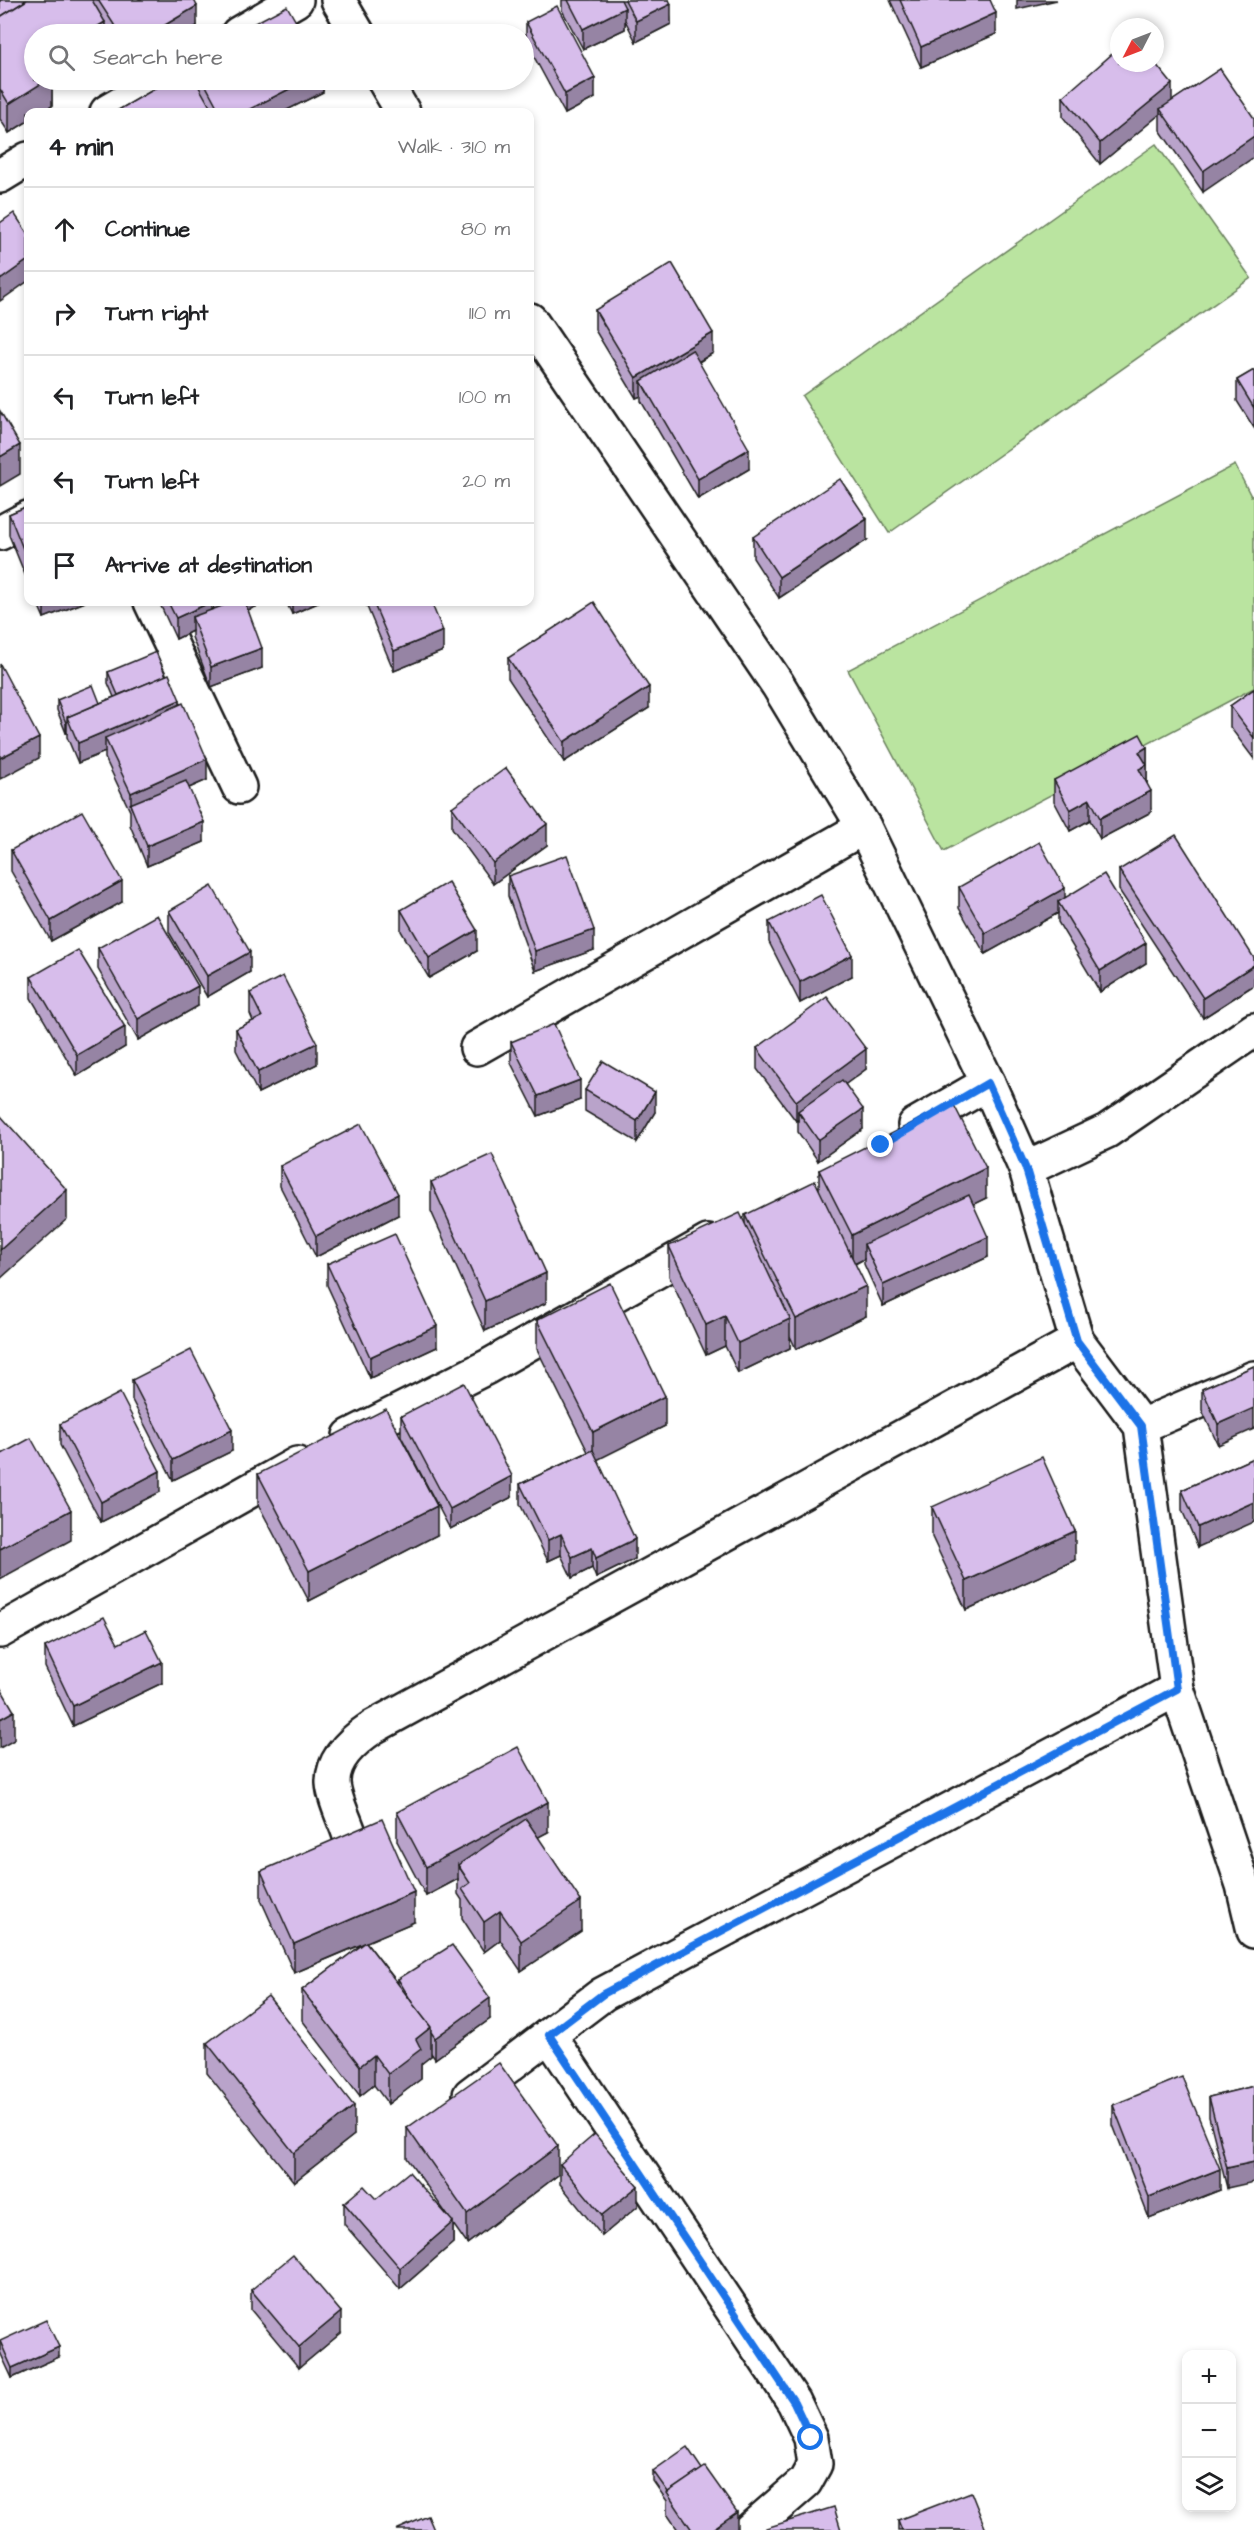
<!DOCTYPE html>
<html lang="en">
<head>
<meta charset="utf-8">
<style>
	:root { --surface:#fff; --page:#f2f2f2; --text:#202124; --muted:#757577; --line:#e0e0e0 }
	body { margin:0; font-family:"Architects Daughter",sans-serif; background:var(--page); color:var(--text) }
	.controls { position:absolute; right:18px; bottom:18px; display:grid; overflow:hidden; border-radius:12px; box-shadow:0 3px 9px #0003 }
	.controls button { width:54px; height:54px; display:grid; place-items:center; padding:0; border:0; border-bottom:2px solid var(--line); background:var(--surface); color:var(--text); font:30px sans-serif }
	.compass { position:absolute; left:1110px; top:18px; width:54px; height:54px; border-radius:50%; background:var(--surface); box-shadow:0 3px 9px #0003; rotate:228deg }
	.stop { position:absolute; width:18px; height:18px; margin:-14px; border:4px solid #1a73e8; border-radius:50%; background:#fff }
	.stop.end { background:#1a73e8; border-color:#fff; box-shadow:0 2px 6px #0008 }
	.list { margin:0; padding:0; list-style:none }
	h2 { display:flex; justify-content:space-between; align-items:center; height:78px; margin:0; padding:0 24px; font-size:26px }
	h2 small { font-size:20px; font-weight:400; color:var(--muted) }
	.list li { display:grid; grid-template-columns:39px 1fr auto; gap:18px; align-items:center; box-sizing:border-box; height:84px; padding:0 24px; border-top:2px solid var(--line) }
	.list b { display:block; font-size:22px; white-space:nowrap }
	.list em { font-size:20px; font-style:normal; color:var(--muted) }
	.icon { flex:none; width:33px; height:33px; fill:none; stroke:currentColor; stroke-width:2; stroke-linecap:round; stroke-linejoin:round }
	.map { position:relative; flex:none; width:1254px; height:2530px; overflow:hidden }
	.search { position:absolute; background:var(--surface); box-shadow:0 3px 9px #0003; left:24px; top:24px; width:510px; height:66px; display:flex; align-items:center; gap:15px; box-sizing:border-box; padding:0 21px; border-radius:33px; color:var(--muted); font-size:22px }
	.panel { position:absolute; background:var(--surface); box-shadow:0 3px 9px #0003; left:24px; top:108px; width:510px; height:498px; border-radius:12px }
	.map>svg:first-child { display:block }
	.green { fill:#bae4a0; stroke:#6b805e; stroke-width:1.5 }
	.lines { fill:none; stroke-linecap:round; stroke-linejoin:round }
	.minor-casing { stroke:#1c1c1c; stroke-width:38 }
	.minor { stroke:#fff; stroke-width:33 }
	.wall { fill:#b9a3ca; stroke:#1c1c1c; stroke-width:1.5 }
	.shaded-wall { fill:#9684a4; stroke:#1c1c1c; stroke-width:1.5 }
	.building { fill:#d7bdeb; stroke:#1c1c1c; stroke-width:1.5 }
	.route { stroke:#1a73e8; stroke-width:8 }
</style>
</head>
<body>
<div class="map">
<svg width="1254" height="2530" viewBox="0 0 1254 2530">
	<rect width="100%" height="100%" fill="#fff"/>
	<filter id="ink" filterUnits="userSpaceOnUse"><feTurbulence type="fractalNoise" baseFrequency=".0167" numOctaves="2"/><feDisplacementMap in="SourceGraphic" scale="12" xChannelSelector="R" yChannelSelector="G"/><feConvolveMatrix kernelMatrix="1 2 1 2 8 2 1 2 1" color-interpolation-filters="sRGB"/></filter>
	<g filter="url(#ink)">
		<g class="green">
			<polygon points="1156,144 1251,278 889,533 802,396"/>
			<polygon points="1235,465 1251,496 1254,495 1254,688 944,851 848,670"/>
		</g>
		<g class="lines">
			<g class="minor-casing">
				<g id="minor">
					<polyline points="338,0 358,34"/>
					<polyline points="238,34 296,0"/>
					<polyline points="384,80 403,112"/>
					<polyline points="107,112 162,80"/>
					<polyline points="0,176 28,159"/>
					<polyline points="530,320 778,685 864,827 988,1083 1026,1169 1077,1341 1141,1426 1177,1689 1243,1885 1254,1931"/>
					<polyline points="0,533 28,518"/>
					<polyline points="151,602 239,787"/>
					<polyline points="477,1048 864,827"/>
					<polyline points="915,1125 988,1083"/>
					<polyline points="1026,1169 1107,1131 1254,1030"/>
					<polyline points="1141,1426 1254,1378"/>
					<polyline points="350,1436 487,1367 708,1242"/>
					<polyline points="0,1631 297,1464"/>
					<path d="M349 1833C344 1818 334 1799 333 1783 332 1758 355 1739 373 1727L1077 1341"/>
					<polyline points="549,2035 794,2402 811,2438 815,2464 805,2482 750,2530"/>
					<polyline points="470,2095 603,1994 1177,1689"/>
				</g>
			</g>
			<use href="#minor" class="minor"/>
		</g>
		<g class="wall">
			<polygon points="0,0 194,0 197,26 183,34 107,34 105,32 105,34 52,85 52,106 42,112 28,112 28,121 9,133 0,119"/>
			<polygon points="562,0 669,0 671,24 636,42 625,20 625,29 583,49 562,10"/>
			<polygon points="890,0 990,0 996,34 921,67"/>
			<polygon points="526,22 595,98 565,114 526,42"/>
			<polygon points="1220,69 1203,192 1160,130 1160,114 1100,164 1063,117 1063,97 1172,101"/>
			<polygon points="170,80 323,80 323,92 283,112 115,112"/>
			<polygon points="595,310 713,353 699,362 749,469 698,499 641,401 641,396 636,398 595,330"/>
			<polygon points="1254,370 1254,428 1237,401 1237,380"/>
			<polygon points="28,506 28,582 9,535 9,514"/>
			<polygon points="753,537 867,540 779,598 753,558"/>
			<polygon points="37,602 85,602 44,618"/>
			<polygon points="159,602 210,602 211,610 214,609 211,602 268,602 248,610 262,668 211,687 192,637 192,631 176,639"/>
			<polygon points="286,602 320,602 292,614"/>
			<polygon points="365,602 431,602 443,651 394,671"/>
			<polygon points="508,658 649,708 564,762 508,678"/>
			<polygon points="108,672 166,676 180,704 207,780 189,788 204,842 147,866 130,825 130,811 105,758 105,752 78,763 67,737 67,733 66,733 57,710 57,700 100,703 114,697 108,683"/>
			<polygon points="1254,689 1254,759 1230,727 1230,706"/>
			<polygon points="1147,747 1147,783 1151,812 1100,839 1090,820 1070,831 1054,801 1054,780"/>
			<polygon points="452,807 547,845 493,884 452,828"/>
			<polygon points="11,850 122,902 51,941 11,871"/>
			<polygon points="1119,870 1254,958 1254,985 1203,1018 1119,890"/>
			<polygon points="508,876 594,950 535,971 508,896"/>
			<polygon points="959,887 1065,897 1146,963 1100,992 1058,922 1058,913 985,954 959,908"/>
			<polygon points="401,910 477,951 429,978 401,931"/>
			<polygon points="169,911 250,972 207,997 169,932"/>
			<polygon points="769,922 852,976 800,1003 769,942"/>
			<polygon points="98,948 198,1006 138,1040 98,969"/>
			<polygon points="31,977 125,1047 77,1076 31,998"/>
			<polygon points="250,993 317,1064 258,1093 236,1050 236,1029 253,1021 250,1014"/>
			<polygon points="511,1042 580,1100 538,1116 511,1063"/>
			<polygon points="757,1048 866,1069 845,1084 863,1129 818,1161 798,1132 798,1120 796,1121 757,1069"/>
			<polygon points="585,1090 655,1112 637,1142 585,1111"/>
			<polygon points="280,1166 398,1215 316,1257 280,1186"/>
			<polygon points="819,1170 986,1198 973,1204 988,1257 883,1306 864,1264 864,1259 855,1264 866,1316 796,1349 790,1336 790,1348 738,1373 725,1346 706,1355 669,1276 669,1246 745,1224 745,1215 819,1190"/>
			<polygon points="431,1182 546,1303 485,1331 431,1211"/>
			<polygon points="327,1264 437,1347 370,1378 327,1285"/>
			<polygon points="537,1320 665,1426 597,1459 635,1559 596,1578 592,1568 572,1578 561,1555 548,1561 520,1504 520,1484 588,1452 537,1349"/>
			<polygon points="1254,1366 1218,1445 1202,1410 1202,1389"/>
			<polygon points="132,1380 232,1451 173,1480 132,1400"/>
			<polygon points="401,1416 512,1497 450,1529 401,1436"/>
			<polygon points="60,1424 160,1492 101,1522 60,1445"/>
			<polygon points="1251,1459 1198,1547 1182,1510 1182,1490"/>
			<polygon points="258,1474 437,1535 309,1601 258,1504"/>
			<polygon points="932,1507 1075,1560 966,1610 932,1537"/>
			<polygon points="118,1644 162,1683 73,1726 45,1667 45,1647"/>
			<polygon points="397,1812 548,1832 538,1837 581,1931 521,1971 500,1940 484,1952 462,1918 462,1900 458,1894 458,1879 426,1896 397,1841"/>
			<polygon points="261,1871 414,1922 366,1942 398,1983 398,1979 490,2019 435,2059 431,2053 431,2056 421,2064 421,2079 388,2104 374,2085 360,2096 302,2020 302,1990 363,1944 294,1973 261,1900"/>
			<polygon points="207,2043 354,2135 294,2182 207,2073"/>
			<polygon points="1254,2086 1227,2188 1209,2117 1209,2097"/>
			<polygon points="1113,2105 1220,2190 1149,2218 1113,2125"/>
			<polygon points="407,2128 558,2175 467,2244 453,2224 453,2243 400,2289 344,2224 344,2203 376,2199 448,2216 407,2158"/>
			<polygon points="560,2164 638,2206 602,2236 560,2184"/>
			<polygon points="251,2290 341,2333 299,2368 251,2310"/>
			<polygon points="0,2341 59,2357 12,2378 0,2352"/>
			<polygon points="653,2471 737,2530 678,2530 667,2514 667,2501 653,2481"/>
			<polygon points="898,2520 986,2530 898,2530"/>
		</g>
		<g class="shaded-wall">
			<polygon points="1017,0 1057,0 1017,9"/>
			<polygon points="671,4 671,24 636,42 636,21"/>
			<polygon points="197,6 197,26 183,34 150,34"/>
			<polygon points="625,8 625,29 583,49 583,29"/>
			<polygon points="996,13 996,34 921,67 921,47"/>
			<polygon points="105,22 105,34 85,34"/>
			<polygon points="595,78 595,98 565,114 565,94"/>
			<polygon points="42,80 61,80 52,85 52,106 42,112 28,112 28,121 9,133 9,104"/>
			<polygon points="307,80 323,80 323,92 283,112 244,112"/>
			<polygon points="1172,84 1172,104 1160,109 1160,114 1100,164 1100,143"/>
			<polygon points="1254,136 1254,157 1203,192 1203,171"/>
			<polygon points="28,260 28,281 0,301 0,280"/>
			<polygon points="713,333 713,353 647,392 641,381 641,396 636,398 636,378"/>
			<polygon points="20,445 20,474 0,486 0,457"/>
			<polygon points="749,449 749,469 698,499 698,479"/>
			<polygon points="867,519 867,540 779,598 779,577"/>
			<polygon points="44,602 85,602 44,618"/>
			<polygon points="211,602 211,623 192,617 192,631 176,639 176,618"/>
			<polygon points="220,602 268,602 220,621"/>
			<polygon points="292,602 320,602 292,614"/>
			<polygon points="443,631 443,651 394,671 394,651"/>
			<polygon points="262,648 262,668 211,687 211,667"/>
			<polygon points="649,687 649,708 564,762 564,742"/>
			<polygon points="180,700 180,720 105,738 105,752 78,763 78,743"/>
			<polygon points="67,722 67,733 66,733 66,723"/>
			<polygon points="39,738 39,758 0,779 0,758"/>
			<polygon points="1147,747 1147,785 1139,789 1139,752"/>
			<polygon points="207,759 207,780 134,812 131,807 131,793"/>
			<polygon points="1151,791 1151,812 1100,839 1100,818"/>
			<polygon points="1090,799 1090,820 1070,831 1070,810"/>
			<polygon points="204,822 204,842 147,866 147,846"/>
			<polygon points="547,824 547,845 493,884 493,863"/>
			<polygon points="122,881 122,902 51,941 51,921"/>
			<polygon points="1065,888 1065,908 1058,902 1058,913 985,954 985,933"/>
			<polygon points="477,930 477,951 429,978 429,958"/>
			<polygon points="594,930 594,950 535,971 535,951"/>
			<polygon points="1146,943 1146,963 1100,992 1100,971"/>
			<polygon points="250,952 250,972 207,997 207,976"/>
			<polygon points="852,955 852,976 800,1003 800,982"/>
			<polygon points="1254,965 1254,985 1203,1018 1203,998"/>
			<polygon points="198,986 198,1006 138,1040 138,1019"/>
			<polygon points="125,1027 125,1047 77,1076 77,1055"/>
			<polygon points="317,1043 317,1064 258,1093 258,1072"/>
			<polygon points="866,1049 866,1069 801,1117 798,1111 798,1120 796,1121 796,1101"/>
			<polygon points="580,1080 580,1100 538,1116 538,1096"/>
			<polygon points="655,1092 655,1112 637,1142 637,1121"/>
			<polygon points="863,1109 863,1129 818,1161 818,1140"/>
			<polygon points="986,1168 986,1198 870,1256 864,1244 864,1259 852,1265 852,1235"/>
			<polygon points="67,1190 67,1219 0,1279 0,1250"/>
			<polygon points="398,1194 398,1215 316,1257 316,1236"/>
			<polygon points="988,1237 988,1257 883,1306 883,1285"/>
			<polygon points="546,1273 546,1303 485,1331 485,1301"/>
			<polygon points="866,1286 866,1316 796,1349 796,1319"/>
			<polygon points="725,1316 725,1346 706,1355 706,1325"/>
			<polygon points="790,1319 790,1348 738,1373 738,1343"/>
			<polygon points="437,1326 437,1347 370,1378 370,1357"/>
			<polygon points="665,1396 665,1426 593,1462 593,1432"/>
			<polygon points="1254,1408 1254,1429 1218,1445 1218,1424"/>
			<polygon points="232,1430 232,1451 173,1480 173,1460"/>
			<polygon points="160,1471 160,1492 101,1522 101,1502"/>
			<polygon points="512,1476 512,1497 450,1529 450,1509"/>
			<polygon points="1254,1502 1254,1522 1198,1547 1198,1527"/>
			<polygon points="437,1506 437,1535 309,1601 309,1571"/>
			<polygon points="71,1510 71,1540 0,1579 0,1549"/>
			<polygon points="1075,1531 1075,1560 966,1610 966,1581"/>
			<polygon points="561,1534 561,1555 548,1561 548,1540"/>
			<polygon points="635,1539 635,1559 596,1578 596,1558"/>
			<polygon points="592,1548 592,1568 572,1578 572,1557"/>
			<polygon points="162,1662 162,1683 73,1726 73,1706"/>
			<polygon points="14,1711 14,1740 0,1748 0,1719"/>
			<polygon points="548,1802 548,1832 465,1876 458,1865 458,1879 426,1896 426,1867"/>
			<polygon points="414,1892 414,1922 294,1973 294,1944"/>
			<polygon points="581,1901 581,1931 521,1971 521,1941"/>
			<polygon points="500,1911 500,1940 484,1952 484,1922"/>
			<polygon points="490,1998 490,2019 435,2059 435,2038"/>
			<polygon points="431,2027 431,2056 421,2064 421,2079 388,2104 388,2074 416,2039"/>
			<polygon points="374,2055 374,2085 360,2096 360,2066"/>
			<polygon points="354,2106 354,2135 294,2182 294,2153"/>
			<polygon points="558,2146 558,2175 467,2244 467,2214"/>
			<polygon points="1254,2162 1254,2182 1227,2188 1227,2168"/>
			<polygon points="1220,2169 1220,2190 1149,2218 1149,2197"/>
			<polygon points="638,2186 638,2206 602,2236 602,2215"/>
			<polygon points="453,2222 453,2243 400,2289 400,2268"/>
			<polygon points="341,2312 341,2333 299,2368 299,2347"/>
			<polygon points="59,2347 59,2357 12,2378 12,2368"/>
			<polygon points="737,2512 737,2530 711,2530"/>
		</g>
		<g class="building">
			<polygon points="0,0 27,0 0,17"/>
			<polygon points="27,0 92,0 105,22 85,34 34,34 34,80 47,80 9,104 0,89 0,17"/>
			<polygon points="98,0 194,0 197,6 150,34 120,34"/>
			<polygon points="568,0 621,0 625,8 583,29"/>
			<polygon points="625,0 669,0 671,4 636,21"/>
			<polygon points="900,0 990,0 996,13 921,47"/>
			<polygon points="287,6 303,34 234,34"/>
			<polygon points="557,6 595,78 565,94 526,22"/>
			<polygon points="1119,48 1119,63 1155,63 1172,84 1100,143 1063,97"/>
			<polygon points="1220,69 1254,118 1254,136 1203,171 1160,109"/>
			<polygon points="170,80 195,80 213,112 115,112"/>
			<polygon points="203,80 307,80 244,112 220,112"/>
			<polygon points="14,213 28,234 28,260 0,280 0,223"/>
			<polygon points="672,263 713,333 636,378 595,310"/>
			<polygon points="692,350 749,449 698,479 641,381"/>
			<polygon points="1254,370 1254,408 1237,380"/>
			<polygon points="0,411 20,445 0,457"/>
			<polygon points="840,479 867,519 779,577 753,537"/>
			<polygon points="28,506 28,561 9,514"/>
			<polygon points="168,602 211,602 176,618"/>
			<polygon points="233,602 245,602 262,648 211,667 192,617"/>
			<polygon points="373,602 431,602 443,631 394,651"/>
			<polygon points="594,602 649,687 564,742 508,658"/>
			<polygon points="156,652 166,676 118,695 108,672"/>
			<polygon points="0,664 39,738 0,758"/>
			<polygon points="169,674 180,700 78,743 67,717"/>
			<polygon points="93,685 100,703 67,717 67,722 66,723 57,700"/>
			<polygon points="1254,689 1254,738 1230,706"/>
			<polygon points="183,703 207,759 131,793 105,738"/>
			<polygon points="1140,734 1147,747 1139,752 1147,765 1139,769 1151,791 1100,818 1090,799 1070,810 1054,780"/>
			<polygon points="506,768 547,824 493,863 452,807"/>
			<polygon points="186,781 204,822 147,846 130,804"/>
			<polygon points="82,811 122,881 51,921 11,850"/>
			<polygon points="1176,835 1254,958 1254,965 1203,998 1119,870"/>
			<polygon points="1039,842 1065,888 985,933 959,887"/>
			<polygon points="567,855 594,930 535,951 508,876"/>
			<polygon points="1104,874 1146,943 1100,971 1058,902"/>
			<polygon points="448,882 477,930 429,958 401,910"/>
			<polygon points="212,886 250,952 207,976 169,911"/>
			<polygon points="821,895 852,955 800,982 769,922"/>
			<polygon points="157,915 198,986 138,1019 98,948"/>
			<polygon points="78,950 125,1027 77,1055 31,977"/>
			<polygon points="283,976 317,1043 258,1072 236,1029 262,1017 250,993"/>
			<polygon points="827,997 866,1049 796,1101 757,1048"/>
			<polygon points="554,1024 580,1080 538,1096 511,1042"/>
			<polygon points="603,1061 655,1092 637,1121 585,1090"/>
			<polygon points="842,1080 863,1109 818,1140 798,1111"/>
			<polygon points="953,1103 986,1168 852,1235 819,1170"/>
			<polygon points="0,1115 67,1190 0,1250"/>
			<polygon points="361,1124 398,1194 316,1236 280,1166"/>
			<polygon points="492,1154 546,1273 485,1301 431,1182"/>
			<polygon points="815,1181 866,1286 796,1319 745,1215"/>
			<polygon points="969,1195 988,1237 883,1285 864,1244"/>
			<polygon points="740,1213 790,1319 738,1343 725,1316 706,1325 669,1246"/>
			<polygon points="395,1234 437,1326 370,1357 327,1264"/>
			<polygon points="610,1283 665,1396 593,1432 537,1320"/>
			<polygon points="191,1350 232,1430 173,1460 132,1380"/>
			<polygon points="1254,1366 1254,1408 1218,1424 1202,1389"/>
			<polygon points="464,1383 512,1476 450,1509 401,1416"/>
			<polygon points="120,1393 160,1471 101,1502 60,1424"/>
			<polygon points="386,1409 437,1506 309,1571 258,1474"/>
			<polygon points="31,1438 71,1510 0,1549 0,1455"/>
			<polygon points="593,1450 635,1539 596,1558 592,1548 572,1557 561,1534 548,1540 520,1484"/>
			<polygon points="1042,1457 1075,1531 966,1581 932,1507"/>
			<polygon points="1251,1459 1254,1466 1254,1502 1198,1527 1182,1490"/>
			<polygon points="104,1617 118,1644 146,1630 162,1662 73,1706 45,1647"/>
			<polygon points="0,1687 14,1711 0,1719"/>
			<polygon points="518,1747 548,1802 426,1867 397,1812"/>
			<polygon points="382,1819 414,1892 294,1944 261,1871"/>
			<polygon points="526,1819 581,1901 521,1941 500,1911 484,1922 462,1889 470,1883 458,1865"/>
			<polygon points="366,1942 431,2027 416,2039 421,2049 388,2074 374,2055 360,2066 302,1990"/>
			<polygon points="452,1945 490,1998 435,2038 431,2032 431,2027 413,2004 398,1979"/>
			<polygon points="268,1996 354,2106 294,2153 207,2043"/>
			<polygon points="499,2063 558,2146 467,2214 407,2128"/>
			<polygon points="1182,2077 1220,2169 1149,2197 1113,2105"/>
			<polygon points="1254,2086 1254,2162 1227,2168 1209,2097"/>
			<polygon points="595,2134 638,2186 602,2215 560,2164"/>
			<polygon points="409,2172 453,2222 400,2268 344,2203 364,2186 376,2199"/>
			<polygon points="293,2255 341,2312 299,2347 251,2290"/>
			<polygon points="46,2320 59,2347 12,2368 0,2341"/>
			<polygon points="687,2447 702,2469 668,2492 653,2471"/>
			<polygon points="705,2467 737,2512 711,2530 692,2530 667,2493"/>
			<polygon points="971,2492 986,2530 902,2530 898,2520"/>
			<polygon points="834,2507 841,2530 766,2530 766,2528"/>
			<polygon points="428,2516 434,2530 396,2530"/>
		</g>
	</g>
	<g class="lines" filter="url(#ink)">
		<polyline class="route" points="811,2438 794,2402 549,2035 603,1994 1177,1689 1141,1426 1077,1341 1026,1169 988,1083 881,1145"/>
	</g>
</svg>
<div class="controls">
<button>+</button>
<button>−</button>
<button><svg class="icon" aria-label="layers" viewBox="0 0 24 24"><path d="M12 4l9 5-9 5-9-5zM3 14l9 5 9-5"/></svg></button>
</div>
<svg class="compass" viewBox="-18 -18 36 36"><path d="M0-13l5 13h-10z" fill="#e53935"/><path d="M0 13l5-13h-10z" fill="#757577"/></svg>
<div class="stop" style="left:811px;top:2438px"></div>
<div class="stop end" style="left:881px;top:1145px"></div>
<div class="search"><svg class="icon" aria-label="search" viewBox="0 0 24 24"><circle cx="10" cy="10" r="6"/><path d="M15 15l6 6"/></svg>Search here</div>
<section class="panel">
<h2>4 min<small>Walk · 310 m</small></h2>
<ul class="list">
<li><svg class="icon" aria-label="ahead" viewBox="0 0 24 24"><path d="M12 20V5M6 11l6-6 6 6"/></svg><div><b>Continue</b></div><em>80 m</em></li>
<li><svg class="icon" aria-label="right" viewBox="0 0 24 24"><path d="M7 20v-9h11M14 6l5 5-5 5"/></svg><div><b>Turn right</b></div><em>110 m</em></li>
<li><svg class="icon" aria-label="left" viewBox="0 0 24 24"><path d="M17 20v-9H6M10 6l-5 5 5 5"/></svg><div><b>Turn left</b></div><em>100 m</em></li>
<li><svg class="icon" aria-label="left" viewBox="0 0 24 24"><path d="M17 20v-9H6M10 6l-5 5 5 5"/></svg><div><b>Turn left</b></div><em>20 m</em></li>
<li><svg class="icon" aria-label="arrive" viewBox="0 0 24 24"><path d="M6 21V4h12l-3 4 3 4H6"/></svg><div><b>Arrive at destination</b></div></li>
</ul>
</section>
</div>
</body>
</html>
